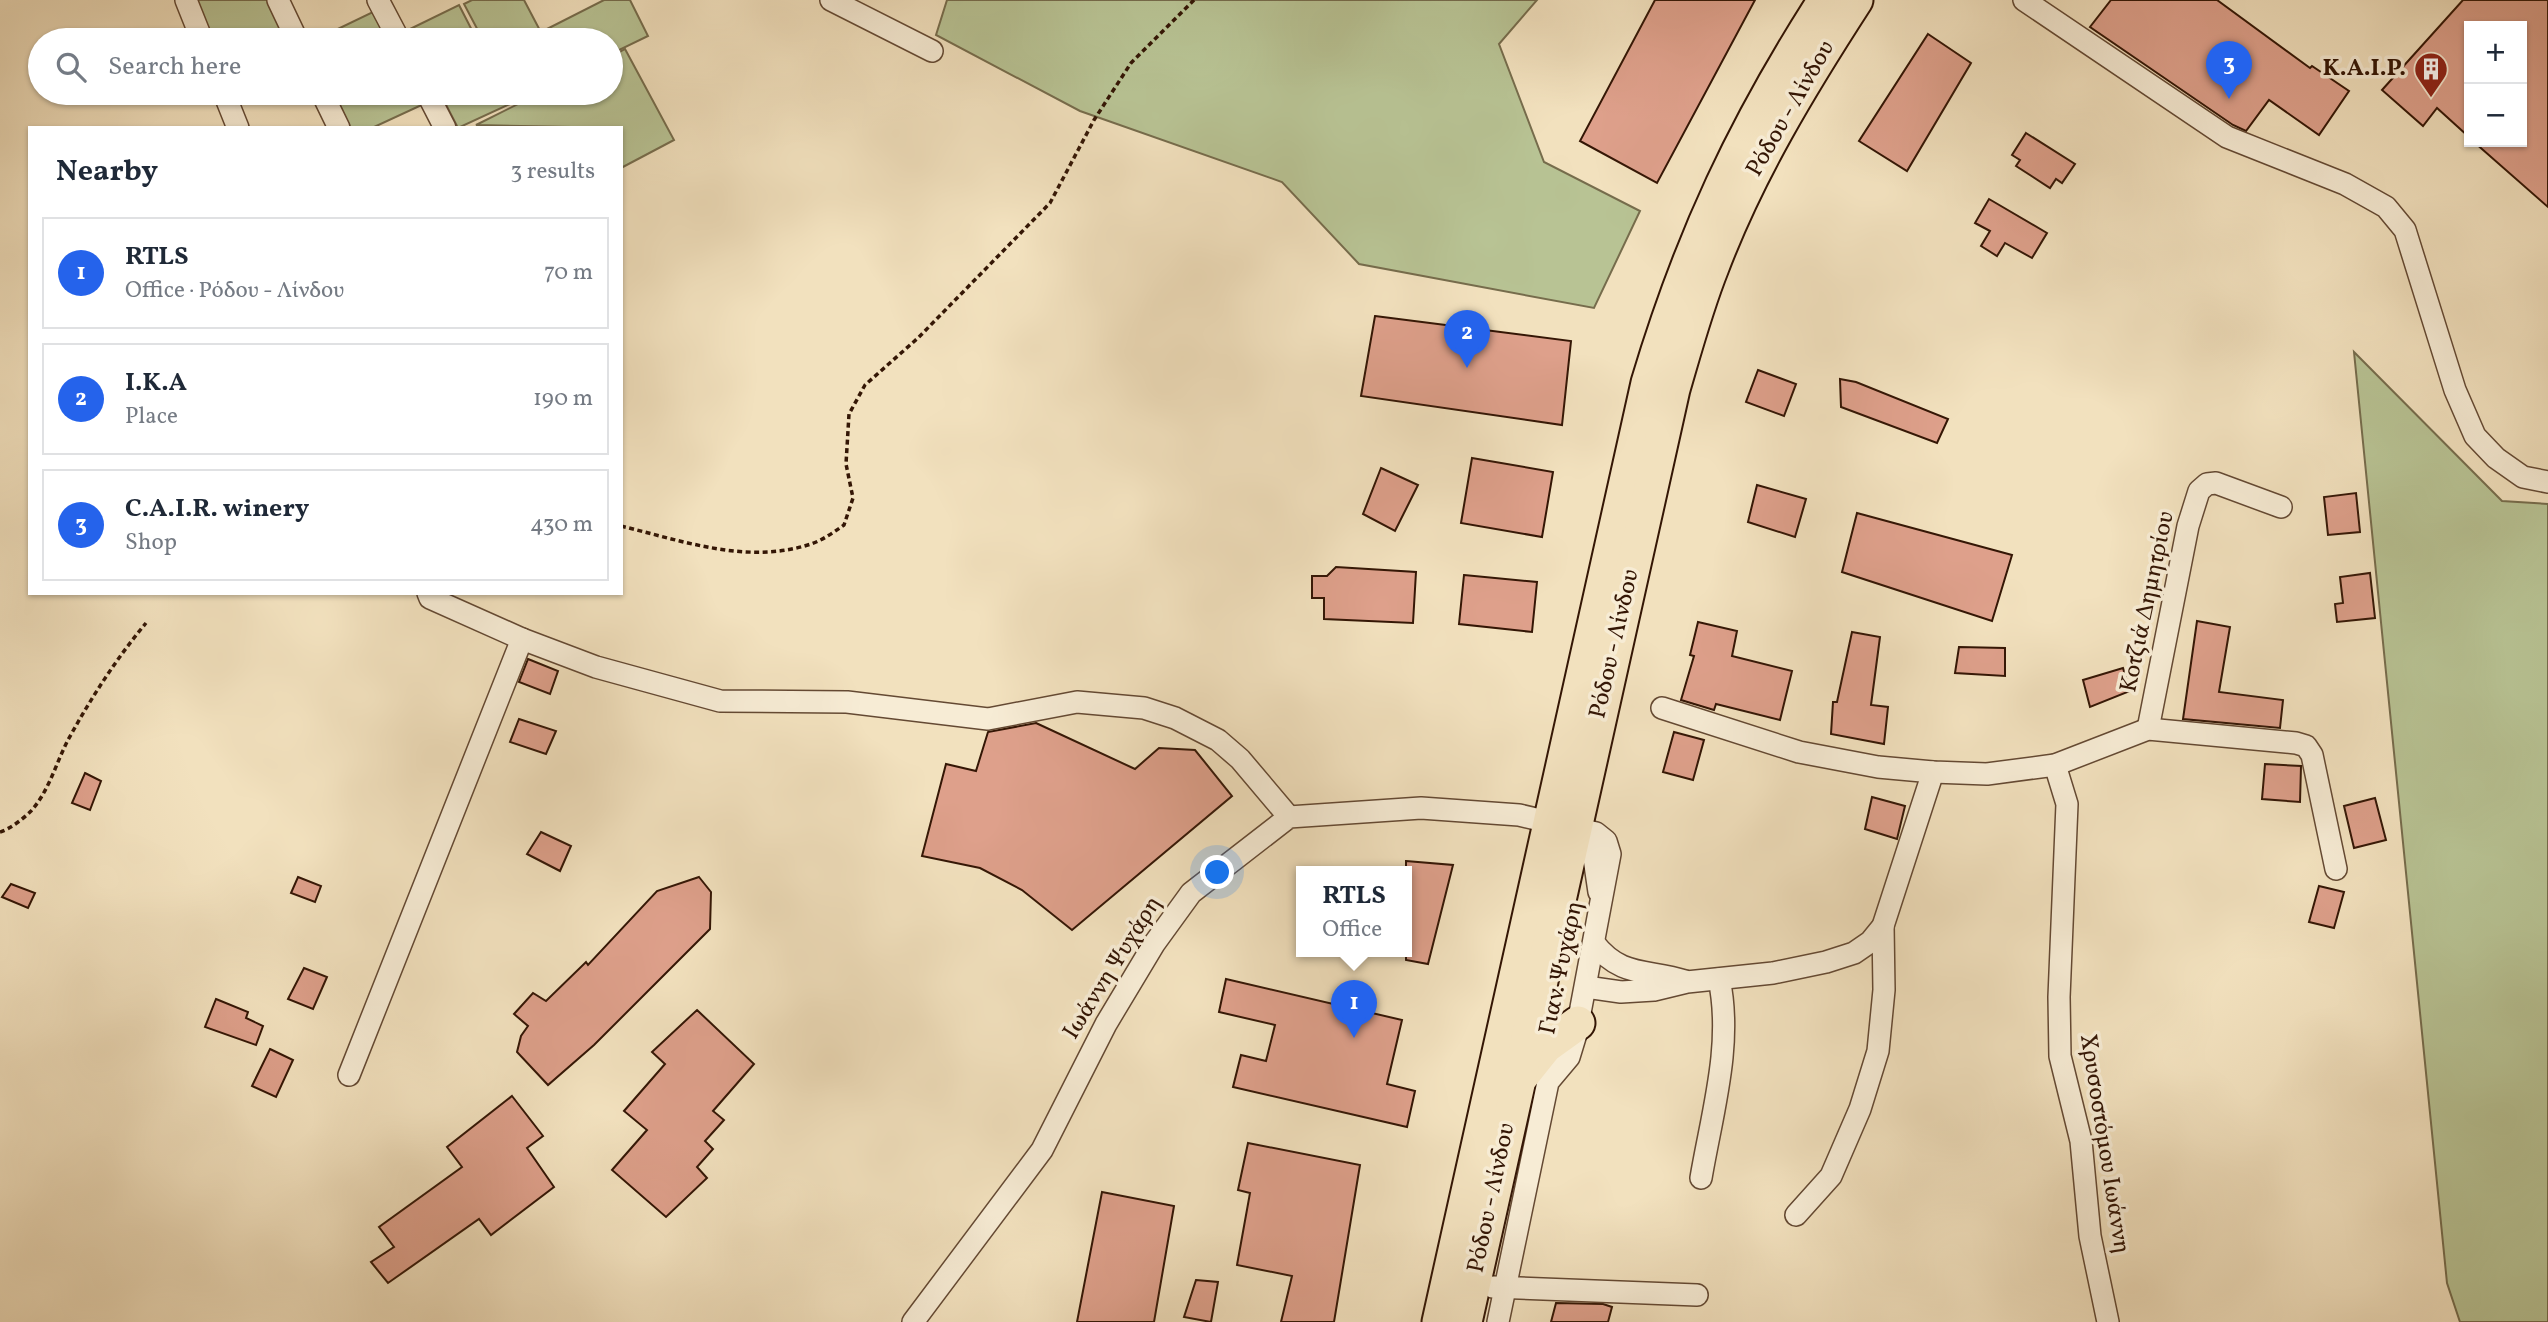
<!DOCTYPE html>
<html lang="en">
<head>
<meta charset="utf-8">
<style>
	:root { --surface:#fff; --page:#f2f2f3; --text:#1f2937; --muted:#747a83; --line:#e0e1e3; --accent:#2563eb }
	body { margin:0; font-family:Vollkorn,serif; background:var(--page); color:var(--text) }
	.controls { position:absolute; right:21px; top:21px; display:grid; overflow:hidden; border-radius:0px; box-shadow:0 2px 5px #0004 }
	.controls button { width:63px; height:63px; display:grid; place-items:center; padding:0; border:0; border-bottom:2px solid var(--line); background:var(--surface); color:var(--text); font:35px sans-serif }
	.you { position:absolute; left:1218px; top:873px; width:24px; height:24px; margin:-18px; border:5px solid #fff; border-radius:50%; background:#1a73e8; box-shadow:0 0 0 10px #1a73e833 }
	.badge { display:grid; place-items:center; width:46px; height:46px; border-radius:50%; background:var(--accent); color:#fff; font-size:23px; font-weight:700 }
	.pin { position:absolute; translate:-50% -58px; filter:drop-shadow(0 2px 4px #0008) }
	.pin::after { content:''; position:absolute; top:37px; width:24px; height:21px; background:inherit; clip-path:polygon(0 0,100% 0,50% 100%) }
	.popup { position:absolute; left:1296px; top:866px; width:116px; height:91px; box-sizing:border-box; display:grid; place-content:center; border-radius:0px; background:var(--surface); filter:drop-shadow(0 2px 5px #0005); font-size:23px; white-space:nowrap; color:var(--muted) }
	.popup b { font-size:26px; color:var(--text) }
	.popup::after { content:''; position:absolute; left:50%; top:100%; margin-left:-14px; border:14px solid transparent; border-top-color:var(--surface) }
	.list { margin:0; padding:0; list-style:none }
	h2 { display:flex; justify-content:space-between; align-items:center; height:91px; margin:0; padding:0 28px; font-size:30px }
	h2 small { font-size:23px; font-weight:400; color:var(--muted) }
	.list li { display:grid; grid-template-columns:46px 1fr auto; gap:21px; align-items:center; box-sizing:border-box; height:112px; margin:0 14px 14px; padding:0 14px; border:2px solid var(--line); border-radius:0px }
	.list b { display:block; font-size:26px; white-space:nowrap }
	.list p { margin:0; font-size:23px; white-space:nowrap; color:var(--muted) }
	.list em { font-size:23px; font-style:normal; color:var(--muted) }
	.icon { flex:none; width:38px; height:38px; fill:none; stroke:currentColor; stroke-width:2; stroke-linecap:round; stroke-linejoin:round }
	.map { position:relative; flex:none; width:2548px; height:1322px; overflow:hidden }
	.search { position:absolute; background:var(--surface); box-shadow:0 2px 5px #0004; left:28px; top:28px; width:595px; height:77px; display:flex; align-items:center; gap:18px; box-sizing:border-box; padding:0 24px; border-radius:38px; color:var(--muted); font-size:26px }
	.panel { position:absolute; background:var(--surface); box-shadow:0 2px 5px #0004; left:28px; top:126px; width:595px; height:469px; border-radius:0px }
	.map>svg:first-child { display:block }
	.green { fill:#b8c394; stroke:#766c4c; stroke-width:2 }
	.building { fill:#dea08b; stroke:#341605; stroke-width:2 }
	.lines { fill:none; stroke-linecap:round; stroke-linejoin:round }
	.minor-casing { stroke:#644933; stroke-width:24 }
	.primary-casing { stroke:#341605; stroke-width:37 }
	.path { stroke:#341605; stroke-width:3.5; stroke-dasharray:5 3.5; stroke-linecap:butt }
	.minor { stroke:#f7ecd5; stroke-width:21 }
	.primary { stroke:#f2e1be; stroke-width:33 }
	.labels { text-anchor:middle; dominant-baseline:central; stroke-width:7; stroke-linejoin:round; paint-order:stroke }
	.poi-label { font-size:24px; font-weight:bold; fill:#341605; stroke:#f7ecd5; text-anchor:end }
	.street-label { font-size:24px; fill:#341605; stroke:#f7ecd5 }
</style>
</head>
<body>
<div class="map">
<svg width="2548" height="1322" viewBox="0 0 2548 1322">
	<rect width="100%" height="100%" fill="#f2e1be"/>
	<filter id="stains"><feTurbulence type="fractalNoise" baseFrequency=".00286" numOctaves="4"/><feColorMatrix values="0 0 0 0 .2 0 0 0 0 .09 0 0 0 0 .02 0 0 0 .5 -.17"/></filter>
	<radialGradient id="worn" r=".72"><stop offset=".6" stop-color="#630" stop-opacity="0"/><stop offset="1" stop-color="#630" stop-opacity=".3"/></radialGradient>
	<g class="green">
		<polygon points="191,0 268,0 286,40 208,40"/>
		<polygon points="472,0 524,0 545,40 483,40 464,4"/>
		<polygon points="604,0 630,0 648,36 611,54 611,40 548,40 543,31"/>
		<polygon points="947,0 1537,0 1499,44 1544,162 1640,211 1594,308 1359,264 1282,182 1080,111 936,35"/>
		<polygon points="459,5 477,40 414,40 408,30"/>
		<polygon points="377,10 393,40 315,40"/>
		<polygon points="625,49 674,140 621,168 621,128 476,125 540,93 611,93 611,57"/>
		<polygon points="328,93 421,93 426,103 372,128 345,128"/>
		<polygon points="440,93 504,93 510,104 458,128"/>
		<polygon points="2354,352 2502,501 2548,504 2548,1322 2460,1322 2447,1283"/>
	</g>
	<g class="building">
		<polygon points="1655,0 1755,0 1657,183 1580,141"/>
		<polygon points="2111,0 2217,0 2310,68 2312,66 2349,91 2319,135 2269,100 2246,131 2233,125 2090,27"/>
		<polygon points="2463,0 2548,0 2548,207 2474,142 2522,142 2522,26 2469,26 2469,137 2437,108 2423,126 2382,90"/>
		<polygon points="1928,34 1971,63 1907,171 1859,141"/>
		<polygon points="2026,133 2075,164 2062,183 2056,179 2050,188 2016,166 2020,160 2012,155"/>
		<polygon points="1989,199 2047,233 2032,258 2005,243 1997,256 1981,246 1990,231 1975,223"/>
		<polygon points="1375,316 1571,341 1562,425 1361,396"/>
		<polygon points="1758,370 1796,384 1784,416 1746,402"/>
		<polygon points="1840,379 1856,382 1948,419 1937,443 1841,407"/>
		<polygon points="1472,458 1553,472 1542,537 1461,523"/>
		<polygon points="1381,468 1418,485 1395,531 1363,514"/>
		<polygon points="1757,485 1806,499 1795,537 1748,522"/>
		<polygon points="2356,493 2360,532 2328,535 2324,497"/>
		<polygon points="1857,513 2012,555 1992,621 1842,572"/>
		<polygon points="1336,567 1416,572 1413,623 1324,619 1324,598 1312,598 1312,576 1327,576"/>
		<polygon points="2370,573 2375,618 2337,622 2335,604 2343,603 2340,577"/>
		<polygon points="1464,575 1537,582 1532,632 1459,624"/>
		<polygon points="2197,621 2230,627 2219,692 2283,700 2280,728 2183,719"/>
		<polygon points="1698,622 1737,631 1732,656 1792,671 1780,720 1716,704 1714,710 1681,700 1694,656 1690,655"/>
		<polygon points="1852,632 1880,637 1871,705 1888,707 1884,744 1831,734 1833,702 1837,702"/>
		<polygon points="1959,647 2005,648 2005,676 1955,673"/>
		<polygon points="528,659 558,671 550,694 519,682"/>
		<polygon points="2123,668 2130,691 2090,707 2083,680"/>
		<polygon points="519,719 556,731 546,754 510,742"/>
		<polygon points="1036,723 1135,769 1159,748 1195,750 1232,796 1072,930 1022,890 980,868 922,856 946,764 976,771 988,732"/>
		<polygon points="1674,732 1704,740 1693,780 1663,772"/>
		<polygon points="2265,764 2301,766 2300,802 2262,799"/>
		<polygon points="85,773 101,781 90,810 72,803"/>
		<polygon points="1872,797 1905,806 1897,839 1865,829"/>
		<polygon points="2375,798 2386,840 2354,848 2344,806"/>
		<polygon points="541,832 571,846 560,871 527,854"/>
		<polygon points="1406,861 1453,865 1428,964 1406,960"/>
		<polygon points="298,877 321,886 315,902 291,893"/>
		<polygon points="699,877 711,892 710,929 594,1045 548,1085 517,1052 521,1036 528,1026 514,1014 533,993 546,1001 586,962 588,965 657,891"/>
		<polygon points="11,884 35,893 28,908 2,897"/>
		<polygon points="2319,886 2344,892 2334,928 2309,922"/>
		<polygon points="304,968 327,977 313,1009 288,999"/>
		<polygon points="1226,979 1402,1020 1387,1084 1415,1091 1407,1127 1233,1087 1241,1055 1266,1061 1275,1025 1219,1012"/>
		<polygon points="216,999 248,1012 246,1018 263,1026 256,1045 205,1027"/>
		<polygon points="697,1010 754,1064 713,1111 724,1120 705,1141 713,1149 697,1167 707,1178 666,1217 612,1170 647,1130 624,1111 665,1064 652,1052"/>
		<polygon points="270,1049 293,1060 276,1097 252,1086"/>
		<polygon points="512,1096 543,1136 527,1148 554,1187 491,1235 479,1219 388,1283 371,1262 394,1247 379,1227 462,1167 447,1147"/>
		<polygon points="1248,1143 1360,1165 1334,1322 1281,1322 1292,1276 1237,1265 1250,1193 1238,1190"/>
		<polygon points="1102,1192 1174,1206 1154,1322 1077,1322"/>
		<polygon points="1196,1280 1218,1282 1211,1322 1184,1317"/>
		<polygon points="1556,1303 1603,1304 1612,1307 1608,1322 1551,1322"/>
	</g>
	<g class="lines">
		<g class="minor-casing">
			<g id="minor">
				<polyline points="186,0 202,40"/>
				<polyline points="278,0 297,40"/>
				<polyline points="378,0 399,40"/>
				<polyline points="831,0 932,51"/>
				<polyline points="2024,0 2227,137 2345,184 2386,207 2405,230 2455,390 2475,436 2496,458 2523,477 2548,482"/>
				<polyline points="224,93 238,128"/>
				<polyline points="322,93 339,128"/>
				<polyline points="427,93 445,128"/>
				<polyline points="428,593 430,598 522,639 596,667 720,701 847,702 988,719 1077,702 1144,708 1175,718 1218,740 1240,759 1289,817"/>
				<polyline points="1662,708 1799,752 1878,767 1933,772 1987,774 2055,765 2148,729 2296,743 2306,746 2312,755 2336,869"/>
				<polyline points="2148,729 2188,526 2199,491 2207,484 2216,483 2281,507"/>
				<polyline points="2055,765 2067,804 2059,997 2060,1056 2081,1141 2090,1236 2108,1322"/>
				<polyline points="1574,827 1594,858 1599,892"/>
				<path d="M1594 943C1621 978 1648 969 1685 981"/>
				<polyline points="1586,987 1621,992 1654,990 1687,982 1773,973 1826,962 1854,953 1870,942 1883,926 1933,772"/>
				<polyline points="349,1075 522,639"/>
				<path d="M1701 1178C1712 1113 1733 1044 1719 979"/>
				<polyline points="1796,1215 1831,1176 1860,1109 1878,1051 1884,990 1883,926"/>
				<polyline points="1493,1287 1697,1295"/>
				<polyline points="913,1322 1042,1150 1106,1024 1154,944 1191,893 1289,817 1421,808 1519,815 1596,833 1606,841 1610,854 1576,1034 1569,1057 1548,1082 1498,1322"/>
			</g>
		</g>
		<g class="primary-casing">
			<g id="primary">
				<polyline points="1522,1076 1546,1046 1578,1023"/>
				<path d="M1439 1322 1648 383C1691 239 1744 126 1825 0"/>
				<path d="M1465 1322 1673 389C1685 348 1696 307 1712 267 1748 172 1801 85 1856 0"/>
			</g>
		</g>
		<g class="path">
			<path d="M621 526C683 541 748 565 811 544 823 540 834 532 844 525L853 498 846 464 849 414 865 385 918 338 1050 203 1094 120 1131 63 1194 0"/>
			<path d="M0 832C10 829 23 819 31 811 49 791 56 763 68 740 91 698 116 659 146 623"/>
		</g>
		<use href="#minor" class="minor"/>
		<use href="#primary" class="primary"/>
	</g>
	<defs>
		<g id="building-pin" transform="scale(1.75)"><path d="M0 17L-7.5 6A9.5 9.5 0 1 1 7.5 6Z" fill="#8f2418" stroke="#f7ecd5"/><path d="M-4-6H4V6H1V3H-1V6H-4ZM-2.5-4.3h1.7v1.8h-1.7ZM.8-4.3h1.7v1.8H.8ZM-2.5-1h1.7V.8h-1.7ZM.8-1h1.7V.8H.8Z" fill="#fff"/></g>
	</defs>
	<g fill-rule="evenodd">
		<use href="#building-pin" x="2431" y="69"/>
	</g>
	<g class="labels">
		<g class="poi-label">
			<text x="2406" y="69">Κ.Α.Ι.Ρ.</text>
		</g>
		<g class="street-label">
			<text transform="translate(1791 109) rotate(-60)">Ρόδου - Λίνδου</text>
			<text transform="translate(2148 602) rotate(-78)">Κοτζιά Δημητρίου</text>
			<text transform="translate(1615 644) rotate(-77)">Ρόδου - Λίνδου</text>
			<text transform="translate(1113 968) rotate(-58)">Ιωάννη Ψυχάρη</text>
			<text transform="translate(1562 968) rotate(-78)">Γιαν. Ψυχάρη</text>
			<text transform="translate(2104 1144) rotate(81)">Χρυσοστόμου Ιωάννη</text>
			<text transform="translate(1492 1198) rotate(-78)">Ρόδου - Λίνδου</text>
		</g>
	</g>
	<rect width="100%" height="100%" filter="url(#stains)"/>
	<rect width="100%" height="100%" fill="url(#worn)"/>
</svg>
<div class="controls">
<button>+</button>
<button>−</button>
</div>
<div class="you"></div>
<div class="pin badge" style="left:1354px;top:1038px">1</div>
<div class="popup"><b>RTLS</b>Office</div>
<div class="pin badge" style="left:1467px;top:368px">2</div>
<div class="pin badge" style="left:2229px;top:99px">3</div>
<div class="search"><svg class="icon" aria-label="search" viewBox="0 0 24 24"><circle cx="10" cy="10" r="6"/><path d="M15 15l6 6"/></svg>Search here</div>
<section class="panel">
<h2>Nearby<small>3 results</small></h2>
<ul class="list">
<li><span class="badge">1</span><div><b>RTLS</b><p>Office · Ρόδου - Λίνδου</p></div><em>70 m</em></li>
<li><span class="badge">2</span><div><b>Ι.Κ.Α</b><p>Place</p></div><em>190 m</em></li>
<li><span class="badge">3</span><div><b>C.A.I.R. winery</b><p>Shop</p></div><em>430 m</em></li>
</ul>
</section>
</div>
</body>
</html>
